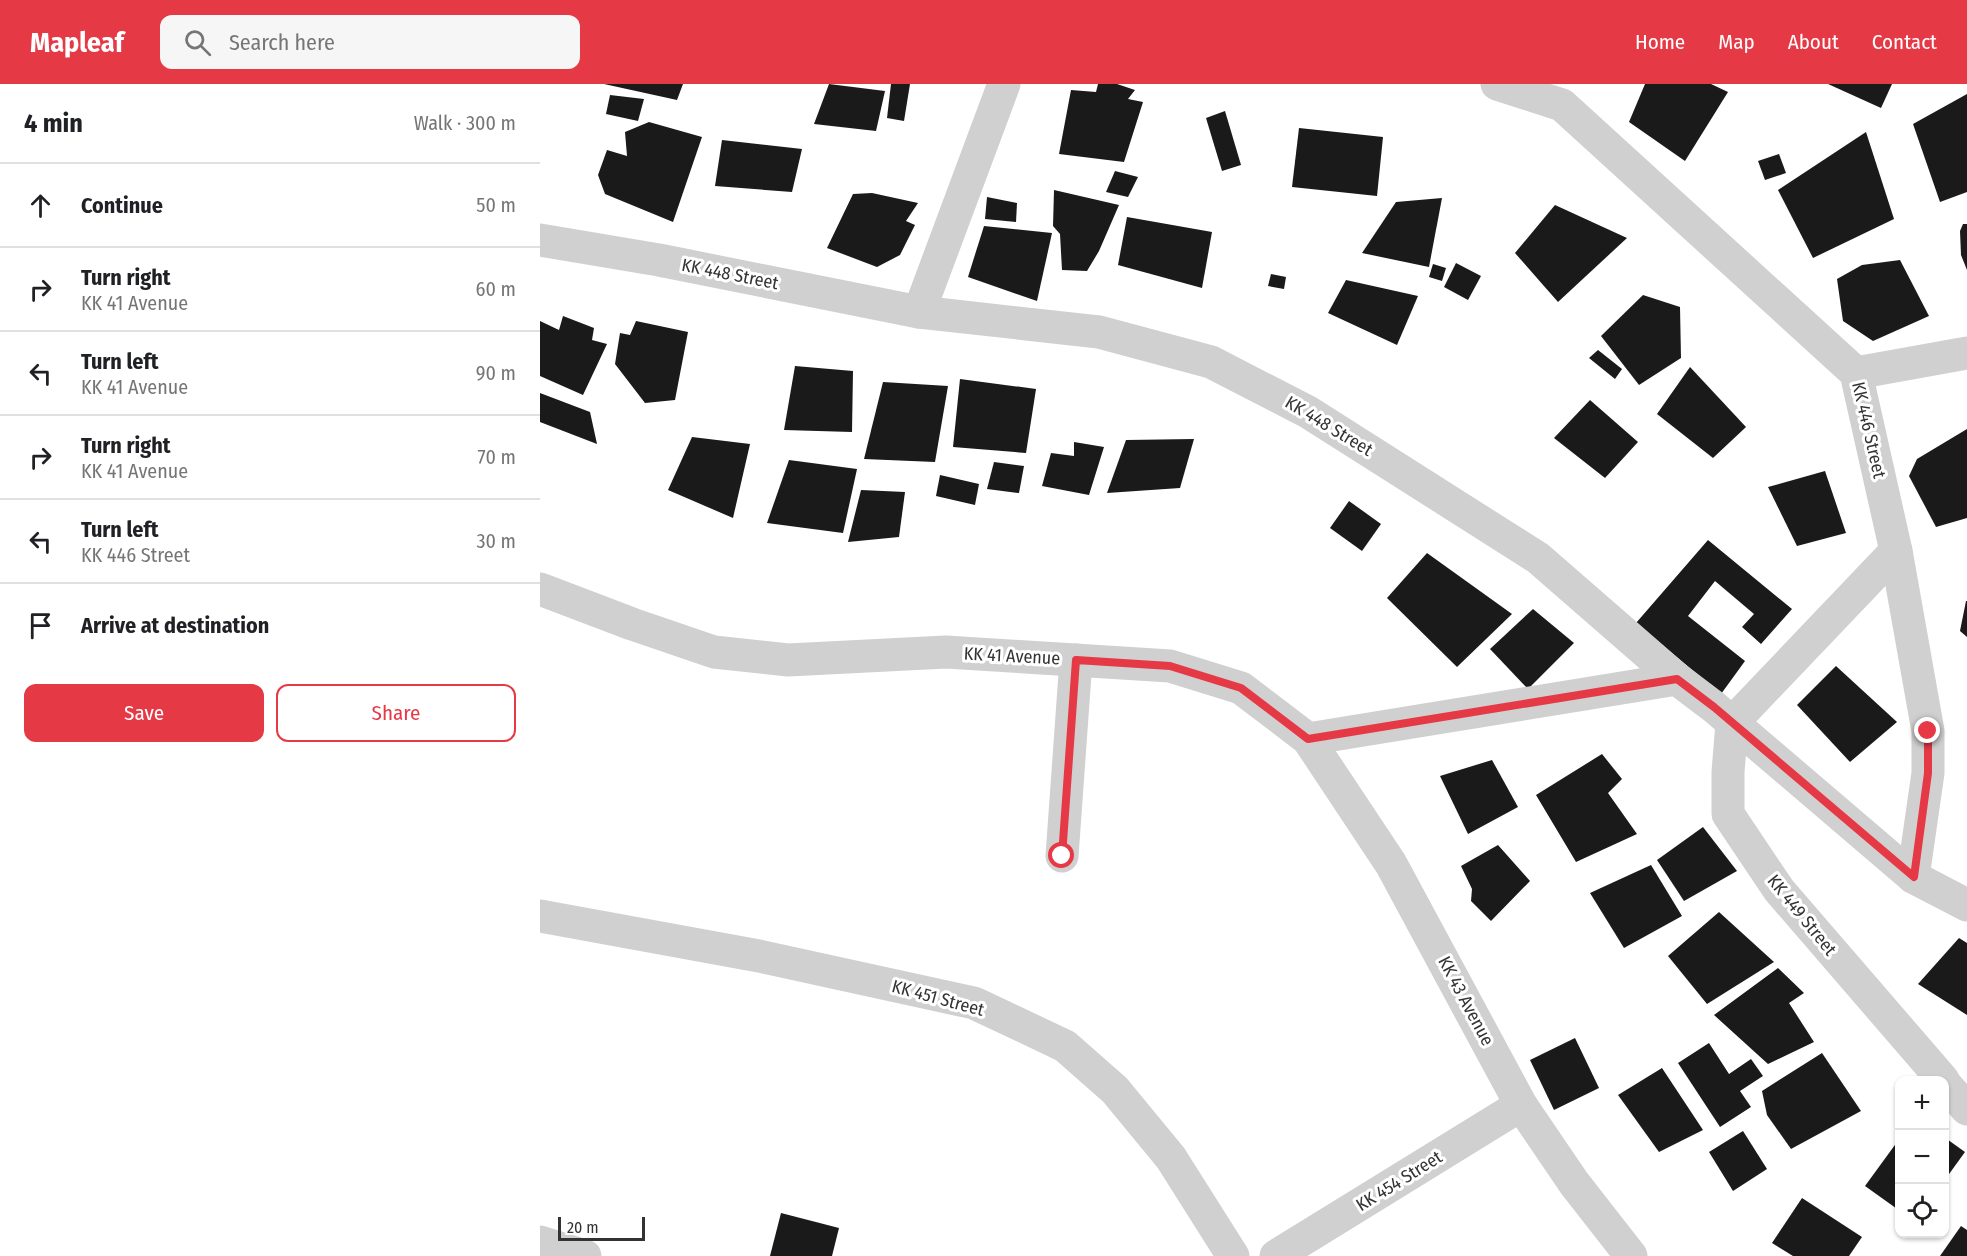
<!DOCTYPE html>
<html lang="en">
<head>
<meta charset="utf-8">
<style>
	:root { --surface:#fff; --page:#f6f6f6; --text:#202124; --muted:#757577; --line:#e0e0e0; --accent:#e63946 }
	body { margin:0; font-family:"Fira Sans Condensed",sans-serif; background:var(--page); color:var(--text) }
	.controls { position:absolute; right:18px; bottom:18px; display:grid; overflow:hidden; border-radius:12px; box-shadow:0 2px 4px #0004 }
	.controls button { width:54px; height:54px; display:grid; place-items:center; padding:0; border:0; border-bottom:2px solid var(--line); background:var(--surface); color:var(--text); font:30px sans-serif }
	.scale { position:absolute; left:18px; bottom:15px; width:87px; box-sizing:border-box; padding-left:6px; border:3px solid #333; border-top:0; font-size:16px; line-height:21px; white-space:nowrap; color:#333; -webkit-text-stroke:4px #fff; paint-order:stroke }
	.stop { position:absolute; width:18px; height:18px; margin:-14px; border:4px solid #e63946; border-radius:50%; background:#fff }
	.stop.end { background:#e63946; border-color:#fff; box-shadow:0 2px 6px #0008 }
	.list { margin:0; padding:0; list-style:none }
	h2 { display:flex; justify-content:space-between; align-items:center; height:78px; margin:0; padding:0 24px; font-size:26px }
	h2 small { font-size:20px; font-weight:400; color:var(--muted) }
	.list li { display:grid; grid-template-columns:39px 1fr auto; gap:18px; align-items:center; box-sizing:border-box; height:84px; padding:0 24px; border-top:2px solid var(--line) }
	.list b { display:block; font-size:22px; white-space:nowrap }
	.list p { margin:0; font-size:20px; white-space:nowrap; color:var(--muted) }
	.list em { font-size:20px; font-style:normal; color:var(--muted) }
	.actions { display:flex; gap:12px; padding:18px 24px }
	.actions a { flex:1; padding:14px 0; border:2px solid var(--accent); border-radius:12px; text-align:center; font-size:21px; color:var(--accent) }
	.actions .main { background:var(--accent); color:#fff }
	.icon { flex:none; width:33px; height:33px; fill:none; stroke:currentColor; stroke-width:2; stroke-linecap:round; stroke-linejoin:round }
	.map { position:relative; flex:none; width:1427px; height:1172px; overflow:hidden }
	header { display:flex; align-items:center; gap:36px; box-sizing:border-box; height:84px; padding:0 30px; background:var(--accent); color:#fff }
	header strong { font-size:28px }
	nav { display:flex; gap:33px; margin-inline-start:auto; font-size:21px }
	.search { width:420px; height:54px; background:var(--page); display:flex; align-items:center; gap:15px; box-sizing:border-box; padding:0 21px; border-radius:12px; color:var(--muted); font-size:22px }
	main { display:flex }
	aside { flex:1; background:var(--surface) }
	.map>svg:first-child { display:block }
	.building { fill:#1a1a1a }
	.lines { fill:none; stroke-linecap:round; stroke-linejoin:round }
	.minor { stroke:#d0d0d0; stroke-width:33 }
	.route { stroke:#e63946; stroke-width:8 }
	.labels { text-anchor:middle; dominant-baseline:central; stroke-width:6; stroke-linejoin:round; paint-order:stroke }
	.street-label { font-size:18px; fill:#333; stroke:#fff }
</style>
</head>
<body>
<header>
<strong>Mapleaf</strong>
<div class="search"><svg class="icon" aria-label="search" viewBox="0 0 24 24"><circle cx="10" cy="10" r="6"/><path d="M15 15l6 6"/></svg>Search here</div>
<nav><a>Home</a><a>Map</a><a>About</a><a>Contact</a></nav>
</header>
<main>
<aside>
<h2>4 min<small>Walk · 300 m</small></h2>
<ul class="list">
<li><svg class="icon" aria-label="ahead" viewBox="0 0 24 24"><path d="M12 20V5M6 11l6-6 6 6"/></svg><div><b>Continue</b></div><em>50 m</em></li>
<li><svg class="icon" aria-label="right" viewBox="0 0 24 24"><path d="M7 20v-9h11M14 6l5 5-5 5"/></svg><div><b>Turn right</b><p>KK 41 Avenue</p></div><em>60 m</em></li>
<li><svg class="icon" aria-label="left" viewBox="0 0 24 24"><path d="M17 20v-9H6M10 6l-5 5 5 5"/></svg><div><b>Turn left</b><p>KK 41 Avenue</p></div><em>90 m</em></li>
<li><svg class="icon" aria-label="right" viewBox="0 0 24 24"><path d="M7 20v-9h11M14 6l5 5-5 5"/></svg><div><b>Turn right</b><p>KK 41 Avenue</p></div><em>70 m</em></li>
<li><svg class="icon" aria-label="left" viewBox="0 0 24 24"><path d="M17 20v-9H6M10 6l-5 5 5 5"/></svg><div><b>Turn left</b><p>KK 446 Street</p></div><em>30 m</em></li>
<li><svg class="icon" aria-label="arrive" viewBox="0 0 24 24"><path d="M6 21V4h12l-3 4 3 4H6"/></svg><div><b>Arrive at destination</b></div></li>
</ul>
<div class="actions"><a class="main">Save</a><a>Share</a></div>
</aside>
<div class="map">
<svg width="1427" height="1172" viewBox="0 0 1427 1172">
	<rect width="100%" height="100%" fill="#fff"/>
	<g class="building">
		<polygon points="64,0 143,0 137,16"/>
		<polygon points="289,0 345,7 336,47 274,40"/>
		<polygon points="351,0 370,0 364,37 347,34"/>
		<polygon points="558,0 577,0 595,6 588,15 603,18 584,78 519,70 531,6 556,8"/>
		<polygon points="1105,0 1171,0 1188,8 1145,77 1089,38"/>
		<polygon points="1288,0 1352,0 1341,24"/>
		<polygon points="1427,10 1427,108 1400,118 1373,40"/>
		<polygon points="70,11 104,15 98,37 66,30"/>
		<polygon points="685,27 701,81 682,87 666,34"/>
		<polygon points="109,38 162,53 133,138 65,110 58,91 67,66 87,72 85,48"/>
		<polygon points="759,44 843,53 837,112 752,103"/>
		<polygon points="1326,48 1354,135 1273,174 1238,106"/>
		<polygon points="182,56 262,65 252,108 175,102"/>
		<polygon points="1239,70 1246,89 1225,96 1218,77"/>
		<polygon points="575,87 598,93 588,113 566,108"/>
		<polygon points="514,106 579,121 559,167 547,187 522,186 520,150 513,142"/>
		<polygon points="332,109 378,119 366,137 375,141 360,171 337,183 287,164 313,110"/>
		<polygon points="447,113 477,119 476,138 445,135"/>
		<polygon points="902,114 889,183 822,169 856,118"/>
		<polygon points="1015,121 1087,154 1018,218 975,169"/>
		<polygon points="587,133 672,148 662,204 578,181"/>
		<polygon points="1423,140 1427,140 1427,186 1421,171 1420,147"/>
		<polygon points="444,142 512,149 497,217 428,193"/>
		<polygon points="1360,176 1389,232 1333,257 1303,237 1297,195 1322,181"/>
		<polygon points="916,179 941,192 928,216 904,203"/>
		<polygon points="893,180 906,184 902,197 889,193"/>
		<polygon points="731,190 746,193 744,205 728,202"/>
		<polygon points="806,196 878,212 857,261 788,229"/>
		<polygon points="1103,211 1140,223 1141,274 1099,301 1061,252"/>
		<polygon points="23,232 54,244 52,256 67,260 43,311 0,292 0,237 19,246"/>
		<polygon points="96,237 148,248 135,316 105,319 75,280 80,249 90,251"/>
		<polygon points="1058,266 1082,285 1075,295 1049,274"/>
		<polygon points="255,282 313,287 312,348 244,346"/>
		<polygon points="1150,283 1206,343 1173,374 1117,330"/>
		<polygon points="420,295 496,305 486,369 413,363"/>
		<polygon points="343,298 408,302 395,378 324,375"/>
		<polygon points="0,309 50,328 57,360 0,338"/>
		<polygon points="1050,316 1098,358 1065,394 1014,354"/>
		<polygon points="1427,345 1427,434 1396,443 1369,392 1377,375"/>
		<polygon points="152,353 210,360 193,434 128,406"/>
		<polygon points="654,355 640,404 567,409 586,356"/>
		<polygon points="534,358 564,363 549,411 502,402 511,369 534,372"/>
		<polygon points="249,376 317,385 303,449 227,439"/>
		<polygon points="454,378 484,382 479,409 447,405"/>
		<polygon points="1285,387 1306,449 1257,462 1228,403"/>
		<polygon points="400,391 439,400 435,421 396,412"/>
		<polygon points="321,406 365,408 359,453 308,458"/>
		<polygon points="809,417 841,440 822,467 790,444"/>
		<polygon points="1168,456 1252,525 1221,560 1202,543 1214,530 1175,497 1148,532 1205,577 1181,610 1096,539"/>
		<polygon points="887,469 972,530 917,583 847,514"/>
		<polygon points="1426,517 1427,517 1427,553 1420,547"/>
		<polygon points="993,525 1034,559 988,605 950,565"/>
		<polygon points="1296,582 1357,638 1310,678 1257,621"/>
		<polygon points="1062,670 1082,695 1068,709 1097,750 1036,778 996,711"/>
		<polygon points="952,676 978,723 928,750 900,692"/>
		<polygon points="1163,743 1197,787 1144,817 1117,776"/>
		<polygon points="958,761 990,797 951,837 931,817 932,805 921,782"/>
		<polygon points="1111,781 1142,832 1084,864 1050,809"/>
		<polygon points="1179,828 1234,878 1167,920 1128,872"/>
		<polygon points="1419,854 1427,859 1427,931 1378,900"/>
		<polygon points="1238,884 1264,909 1249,919 1274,958 1228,980 1174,931"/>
		<polygon points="1035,954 1059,1004 1014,1026 990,976"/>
		<polygon points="1169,959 1189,990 1211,975 1223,992 1200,1007 1211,1023 1180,1043 1138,979"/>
		<polygon points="1282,969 1321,1027 1251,1065 1227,1031 1222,1007"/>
		<polygon points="1122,984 1163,1046 1119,1068 1078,1011"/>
		<polygon points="1203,1047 1227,1085 1193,1107 1169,1068"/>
		<polygon points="1404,1053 1425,1068 1404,1097"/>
		<polygon points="1360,1054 1360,1127 1325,1102"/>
		<polygon points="1262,1114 1322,1153 1309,1172 1253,1172 1232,1159"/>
		<polygon points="241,1129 299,1144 292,1172 230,1172"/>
		<polygon points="1421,1142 1427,1146 1427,1172 1400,1172"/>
	</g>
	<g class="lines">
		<g class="minor">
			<polyline points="957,0 1022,21 1316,289 1356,467 1388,647 1388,689 1373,793"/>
			<polyline points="0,156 119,176 379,228 559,248 671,278 768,328 998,474 1137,595"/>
			<polyline points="379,228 464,0"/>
			<polyline points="1316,289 1427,269"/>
			<polyline points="1356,467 1192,639 1188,688 1188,730 1239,806 1403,996"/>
			<polyline points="0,505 92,540 174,568 248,576 406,568 630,582 701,604 768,655 1137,595 1174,623 1373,793 1427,821"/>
			<polyline points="768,655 851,780 981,1021 1034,1099 1091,1172"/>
			<polyline points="522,772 536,576"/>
			<polyline points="0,832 219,872 434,919 525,962 575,1006 631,1074 693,1172"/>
			<polyline points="1404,999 1427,1025"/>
			<polyline points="0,1158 45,1172"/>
			<polyline points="736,1172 981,1021"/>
		</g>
	</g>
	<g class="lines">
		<polyline class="route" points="522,772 536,576 630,582 701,604 768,655 1137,595 1174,623 1374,793 1388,689 1388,647"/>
	</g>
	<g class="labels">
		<g class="street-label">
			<text transform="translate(190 190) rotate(11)">KK 448 Street</text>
			<text transform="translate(789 342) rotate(31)">KK 448 Street</text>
			<text transform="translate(1329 346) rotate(77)">KK 446 Street</text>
			<text transform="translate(472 572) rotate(3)">KK 41 Avenue</text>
			<text transform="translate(1262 831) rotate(51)">KK 449 Street</text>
			<text transform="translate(398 914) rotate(15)">KK 451 Street</text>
			<text transform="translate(926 917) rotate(62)">KK 43 Avenue</text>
			<text transform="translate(859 1097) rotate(-32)">KK 454 Street</text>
		</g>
	</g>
</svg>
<div class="controls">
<button>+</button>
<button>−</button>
<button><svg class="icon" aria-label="locate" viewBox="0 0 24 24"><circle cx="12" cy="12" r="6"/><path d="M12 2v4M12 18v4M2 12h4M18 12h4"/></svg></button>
</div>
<div class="scale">20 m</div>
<div class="stop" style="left:522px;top:772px"></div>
<div class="stop end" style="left:1388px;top:647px"></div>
</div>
</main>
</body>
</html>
